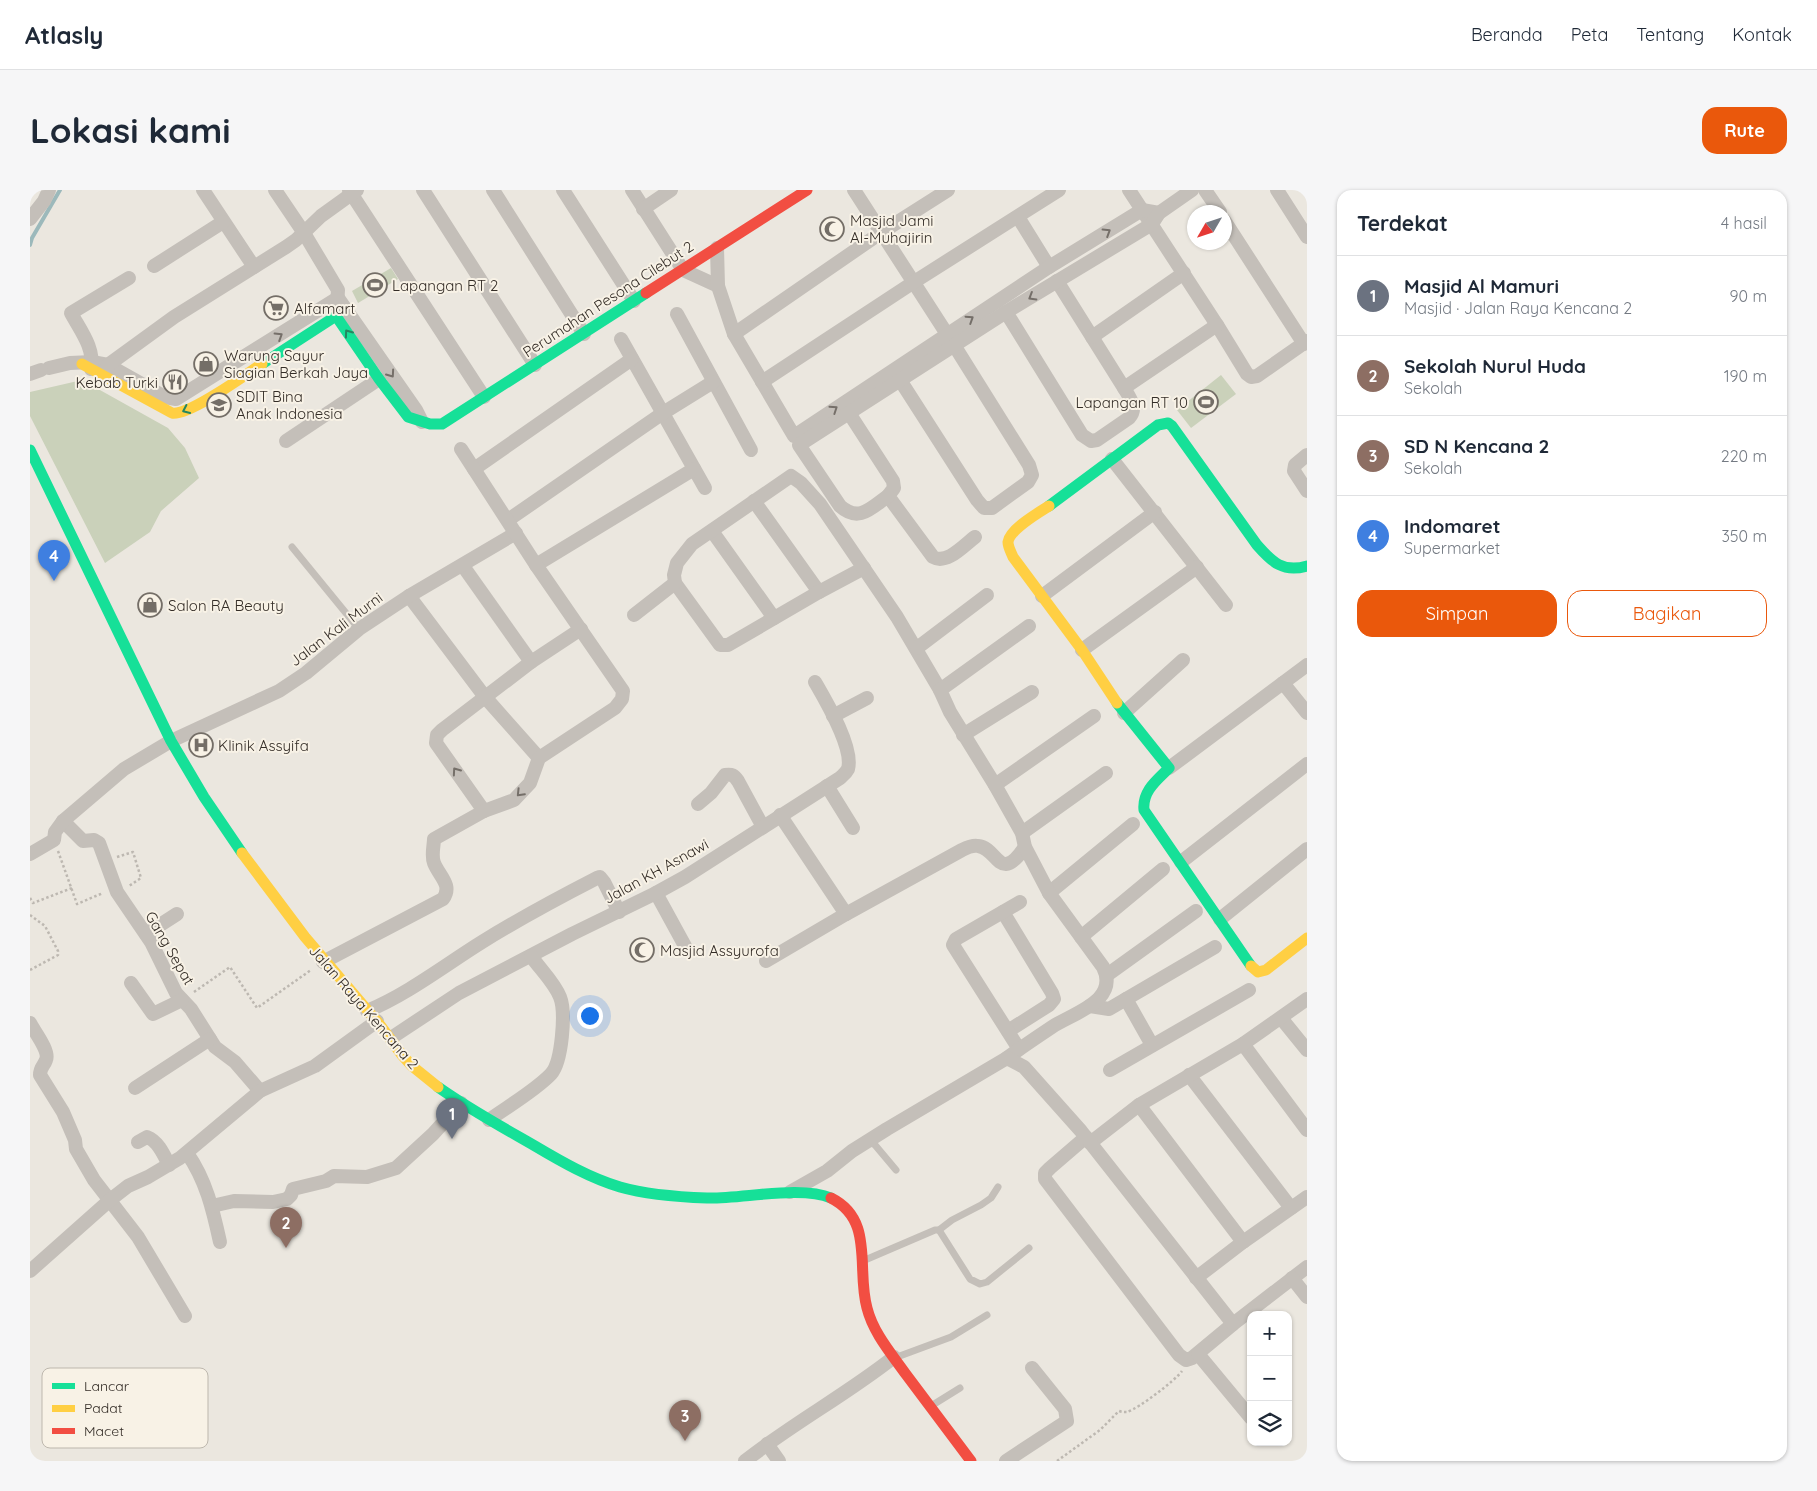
<!DOCTYPE html>
<html lang="id">
<head>
<meta charset="utf-8">
<style>
	:root { --surface:#fff; --page:#f6f6f7; --text:#1f2937; --muted:#747a83; --line:#e0e1e3; --accent:#ea580c }
	body { margin:0; font-family:Quicksand,sans-serif; background:var(--page); color:var(--text) }
	.controls { position:absolute; right:15px; bottom:15px; display:grid; overflow:hidden; border-radius:10px; box-shadow:0 1px 4px #0004 }
	.controls button { width:45px; height:45px; display:grid; place-items:center; padding:0; border:0; border-bottom:1px solid var(--line); background:var(--surface); color:var(--text); font:25px sans-serif }
	.compass { position:absolute; left:1157px; top:15px; width:45px; height:45px; border-radius:50%; background:var(--surface); box-shadow:0 1px 4px #0004; rotate:231deg }
	.you { position:absolute; left:559px; top:825px; width:18px; height:18px; margin:-12px; border:4px solid #fff; border-radius:50%; background:#1a73e8; box-shadow:0 0 0 8px #1a73e833 }
	.badge { display:grid; place-items:center; width:32px; height:32px; border-radius:50%; background:var(--accent); color:#fff; font-size:16px; font-weight:700 }
	.pin { position:absolute; translate:-50% -41px; filter:drop-shadow(0 1px 2px #0008) }
	.pin::after { content:''; position:absolute; top:26px; width:18px; height:15px; background:inherit; clip-path:polygon(0 0,100% 0,50% 100%) }
	.list { margin:0; padding:0; list-style:none }
	h2 { display:flex; justify-content:space-between; align-items:center; height:65px; margin:0; padding:0 20px; font-size:21px }
	h2 small { font-size:16px; font-weight:400; color:var(--muted) }
	.list li { display:grid; grid-template-columns:32px 1fr auto; gap:15px; align-items:center; box-sizing:border-box; height:80px; padding:0 20px; border-top:1px solid var(--line) }
	.list b { display:block; font-size:19px; white-space:nowrap }
	.list p { margin:0; font-size:16px; white-space:nowrap; color:var(--muted) }
	.list em { font-size:16px; font-style:normal; color:var(--muted) }
	.actions { display:flex; gap:10px; padding:15px 20px }
	.actions a { flex:1; padding:11px 0; border:1px solid var(--accent); border-radius:15px; text-align:center; font-size:18px; color:var(--accent) }
	.actions .main { background:var(--accent); color:#fff }
	.icon { flex:none; width:28px; height:28px; fill:none; stroke:currentColor; stroke-width:2; stroke-linecap:round; stroke-linejoin:round }
	.map { position:relative; flex:none; width:1277px; height:1271px; overflow:hidden; border-radius:15px }
	header { display:flex; align-items:center; gap:30px; box-sizing:border-box; height:70px; padding:0 25px; background:var(--surface); border-bottom:1px solid var(--line) }
	header strong { font-size:24px }
	nav { display:flex; gap:28px; margin-inline-start:auto; font-size:18px }
	.intro { display:flex; align-items:center; justify-content:space-between; box-sizing:border-box; height:120px; padding:0 30px }
	h1 { margin:0; font-size:35px }
	.button { padding:12px 22px; border-radius:15px; background:var(--accent); color:#fff; font-size:18px; font-weight:700 }
	main { display:flex; gap:30px; padding:0 30px }
	aside { flex:1; background:var(--surface); border-radius:15px; box-shadow:0 1px 4px #0004 }
	.map>svg:first-child { display:block }
	.green { fill:#cad1ba }
	.lines { fill:none; stroke-linecap:round; stroke-linejoin:round }
	.stream { stroke:#9cb9bb; stroke-width:4 }
	.path { stroke:#bdb8b1; stroke-width:2.5; stroke-dasharray:2.5 2.5; stroke-linecap:butt }
	.lane { stroke:#c4bfb9; stroke-width:7 }
	.street { stroke:#c4bfb9; stroke-width:14 }
	.fast { stroke:#16e098; stroke-width:11 }
	.slow { stroke:#ffcf43; stroke-width:11 }
	.jam { stroke:#f24e42; stroke-width:11 }
	.oneway { stroke:#756f69 }
	.oneway2 { stroke:#258660 }
	.labels { text-anchor:middle; dominant-baseline:central; stroke-width:4; stroke-linejoin:round; paint-order:stroke }
	.poi-label { font-size:15px; fill:#342d27; stroke:#f8f2e6; text-anchor:start }
	.street-label { font-size:15px; fill:#342d27; stroke:#f8f2e6 }
	.key { fill:#f8f2e6; stroke:#bdb7ad; stroke-width:1 }
	.key-label { font-size:14px; fill:#342d27 }
</style>
</head>
<body>
<header>
<strong>Atlasly</strong>
<nav><a>Beranda</a><a>Peta</a><a>Tentang</a><a>Kontak</a></nav>
</header>
<div class="intro"><h1>Lokasi kami</h1><a class="button">Rute</a></div>
<main>
<div class="map">
<svg width="1277" height="1271" viewBox="0 0 1277 1271">
	<rect width="100%" height="100%" fill="#ebe7df"/>
	<g class="green">
		<polygon points="361,78 368,89 328,113 322,101"/>
		<polygon points="1191,185 1206,204 1161,238 1147,220"/>
		<polygon points="52,190 138,238 155,258 169,288 131,321 120,342 75,373 0,226 0,202"/>
	</g>
	<g class="lines">
		<polyline class="stream" points="0,55 2,48 30,0"/>
		<g class="path">
			<polyline points="28,661 47,714 73,703"/>
			<polyline points="87,667 103,662 111,688 99,696"/>
			<polyline points="0,708 3,713 42,698"/>
			<polyline points="0,725 15,736 28,761 28,765 0,780"/>
			<polyline points="164,802 200,777 227,818 281,780"/>
			<path d="M1027 1271 1070 1240 1089 1221C1092 1222 1094 1222 1097 1222 1108 1219 1146 1190 1152 1181"/>
		</g>
		<g class="lane">
			<polyline points="262,357 329,439"/>
			<polyline points="838,951 845,955 866,980"/>
			<polyline points="909,1040 922,1030 951,1015 961,1008 968,997"/>
			<polyline points="835,1070 905,1040 909,1040 940,1089 950,1094 957,1092 999,1058"/>
			<polyline points="867,1167 921,1147 957,1125"/>
			<polyline points="901,1216 930,1198"/>
		</g>
		<g class="street">
			<polyline points="173,0 224,77"/>
			<polyline points="245,0 274,43 308,100 307,116"/>
			<polyline points="319,0 454,207"/>
			<polyline points="393,0 505,175"/>
			<polyline points="463,0 554,144"/>
			<polyline points="533,0 604,111"/>
			<polyline points="602,0 653,80 688,96"/>
			<polyline points="824,0 924,155 999,275 1002,285 998,292 962,318 954,318 947,310 870,190"/>
			<polyline points="1099,0 1187,135 1217,184 1221,187 1227,186 1277,151"/>
			<polyline points="1175,0 1190,22"/>
			<polyline points="1247,0 1277,47"/>
			<polyline points="613,19 641,0"/>
			<polyline points="988,27 1019,77"/>
			<polyline points="0,29 14,11 19,0"/>
			<polyline points="1194,30 1274,154"/>
			<polyline points="687,58 688,96 704,144 764,246 1019,77 1112,20 1129,23"/>
			<polyline points="124,76 193,32"/>
			<path d="M976 122 1052 245 1061 251 1067 250 1099 228C1108 218 1100 208 1094 198L1027 91"/>
			<polyline points="647,124 721,260"/>
			<polyline points="704,144 852,42 918,0"/>
			<polyline points="1062,147 1154,83"/>
			<polyline points="591,149 675,298"/>
			<polyline points="19,178 40,173 62,172 78,175 135,207 146,209 308,108 386,220 392,232"/>
			<path d="M61 179C65 158 50 140 41 123L99 88"/>
			<polyline points="75,180 78,175 144,127 256,57 266,50 291,26 327,0"/>
			<polyline points="0,184 11,180"/>
			<polyline points="732,192 884,92 1029,0"/>
			<polyline points="1094,198 1187,135"/>
			<path d="M819 223 863 291 864 298 858 306 903 367C917 375 934 355 945 347"/>
			<polyline points="256,251 349,189"/>
			<polyline points="1277,265 1265,275 1264,281 1277,301"/>
			<polyline points="1082,269 1196,415"/>
			<polyline points="444,279 602,169"/>
			<path d="M858 306C841 318 829 333 810 316L769 255 976 122 1122 34 1129 23 1162 0"/>
			<polyline points="724,311 789,402"/>
			<polyline points="478,330 633,223 683,192"/>
			<polyline points="682,341 744,428"/>
			<polyline points="506,375 664,279"/>
			<polyline points="433,376 501,472"/>
			<polyline points="645,393 690,455 698,455 789,402 834,378"/>
			<polyline points="379,406 455,507 509,568"/>
			<polyline points="1012,406 1125,322"/>
			<polyline points="604,425 645,393 644,385 647,373 662,354 761,286 771,293 790,314 867,427 910,500"/>
			<polyline points="887,458 957,405"/>
			<polyline points="1052,460 1167,377"/>
			<polyline points="1253,493 1277,523"/>
			<polyline points="1094,523 1153,470"/>
			<polyline points="803,526 837,508"/>
			<polyline points="933,545 1002,502"/>
			<polyline points="1139,578 1277,475"/>
			<polyline points="965,595 1064,526"/>
			<polyline points="797,596 823,638"/>
			<path d="M668 614 681 603 695 585C702 584 704 585 708 591L733 637"/>
			<polyline points="454,621 406,553 407,545 412,540 501,472 551,439"/>
			<path d="M750 625 816 724 932 660C936 658 943 655 948 656 968 658 969 695 995 657"/>
			<polyline points="33,631 53,651 64,650 69,653 87,702 121,752 146,803 161,819 185,857 205,872 230,901"/>
			<polyline points="992,643 1076,583"/>
			<polyline points="0,664 24,650 25,642 33,631 94,579 141,551 249,501 276,483 329,439 379,406 486,343"/>
			<polyline points="1151,672 1277,574"/>
			<polyline points="626,703 655,756"/>
			<polyline points="1019,703 1103,634"/>
			<polyline points="973,722 1022,803 1024,809 1019,815 978,841"/>
			<polyline points="1190,729 1277,659"/>
			<polyline points="116,744 147,724"/>
			<polyline points="1051,747 1133,679"/>
			<polyline points="736,771 816,724"/>
			<path d="M293 772 413 709C423 695 409 686 404 673 401 665 404 656 404 649L454 621 484 610 500 593 509 568 585 518 592 509 593 501 506 375 431 259"/>
			<polyline points="1077,785 1166,721"/>
			<polyline points="101,793 123,824 152,810"/>
			<polyline points="1096,809 1122,855"/>
			<polyline points="1060,816 1079,819 1185,757"/>
			<path d="M337 821C378 804 415 775 452 752 489 729 528 708 567 688L570 687 574 692 589 722"/>
			<polyline points="1251,828 1277,860"/>
			<path d="M0 833C4 841 20 861 16 870 14 876 10 877 10 885L33 922 45 950 46 959 64 990 108 1047 155 1126"/>
			<path d="M361 848 429 803 542 744 626 703 655 687 810 588C813 585 816 583 818 579 824 558 796 511 785 492"/>
			<polyline points="1213,854 1277,940"/>
			<polyline points="989,859 923,755 926,749 990,712"/>
			<path d="M977 868C992 857 1007 847 1022 837 1043 823 1090 811 1073 777L1019 703 995 657 992 643 965 595 920 522 910 500 999 436"/>
			<polyline points="1080,880 1219,800"/>
			<polyline points="1159,885 1261,1018"/>
			<polyline points="105,898 180,849"/>
			<polyline points="1109,915 1213,1052"/>
			<path d="M459 930C477 917 506 900 521 884 532 872 536 822 530 807 524 792 510 779 501 766"/>
			<polyline points="1056,947 1020,978 1015,983 1015,989 1149,1165 1156,1170 1162,1168 1203,1134 1277,1077"/>
			<path d="M108 952 117 947C128 951 134 965 139 975"/>
			<polyline points="1060,953 1109,915 1213,854 1277,809"/>
			<path d="M157 963C176 990 183 1020 190 1052"/>
			<polyline points="760,1002 797,981 822,961 857,939 977,868 994,877 1051,941 1203,1134"/>
			<polyline points="182,1016 204,1011 243,1012 257,1009 261,1005 263,999 296,991 304,986 337,987 366,978 403,944 431,913"/>
			<polyline points="0,1081 80,1010 98,996 118,987 150,968 230,901 285,876 347,831"/>
			<polyline points="1166,1088 1213,1052 1277,1007"/>
			<polyline points="1262,1088 1277,1107"/>
			<polyline points="1168,1164 1221,1228"/>
			<polyline points="737,1254 749,1271"/>
			<path d="M715 1271C763 1233 816 1205 864 1167"/>
			<polyline points="976,1271 1037,1231 1035,1219 1002,1178"/>
		</g>
		<g class="fast">
			<polyline points="232,174 306,126 349,189 378,227 400,234 412,234 616,103"/>
			<polyline points="0,260 141,551 174,607 212,663"/>
			<path d="M1019 316 1128 235 1138 233 1142 236 1227 355C1242 372 1253 383 1277 376"/>
			<path d="M1087 513 1139 578C1127 590 1112 601 1114 620L1221 776"/>
			<path d="M408 897C439 919 472 937 505 956 532 972 560 988 590 997 618 1005 648 1007 677 1008 712 1009 771 995 801 1008"/>
		</g>
		<g class="slow">
			<path d="M52 174 142 223C159 226 215 185 232 174"/>
			<path d="M1019 316C1008 323 980 339 978 352 978 357 981 362 983 367L1052 460 1087 513"/>
			<polyline points="212,663 275,747 350,835 372,865 382,876 408,897"/>
			<polyline points="1221,776 1228,782 1236,780 1277,748"/>
		</g>
		<g class="jam">
			<polyline points="616,103 777,0"/>
			<path d="M801 1008C845 1030 826 1079 837 1118 843 1142 860 1162 875 1183 897 1212 919 1242 941 1271"/>
		</g>
	</g>
	<defs><path id="oneway-chevron" d="M-2-3.5L2.5 0L-2 3.5" fill="none" stroke-width="1.6" stroke-linecap="round" stroke-linejoin="round" transform="scale(1.25)"/></defs>
	<g class="oneway">
		<use href="#oneway-chevron" transform="translate(1077 42) rotate(-32)"/>
		<use href="#oneway-chevron" transform="translate(1002 107) rotate(149)"/>
		<use href="#oneway-chevron" transform="translate(940 129) rotate(-33)"/>
		<use href="#oneway-chevron" transform="translate(249 146) rotate(-32)"/>
		<use href="#oneway-chevron" transform="translate(361 184) rotate(55)"/>
		<use href="#oneway-chevron" transform="translate(804 219) rotate(-34)"/>
		<use href="#oneway-chevron" transform="translate(426 581) rotate(-125)"/>
		<use href="#oneway-chevron" transform="translate(490 603) rotate(134)"/>
	</g>
	<g class="oneway2">
		<use href="#oneway-chevron" transform="translate(318 143) rotate(-126)"/>
		<use href="#oneway-chevron" transform="translate(156 220) rotate(155)"/>
	</g>
	<defs>
		<g id="mosque-ring" transform="scale(1.25)"><circle r="9.5" fill="#f8f2e6" stroke="#746e67" stroke-width="1.5"/><path d="M3.5-4.9A6 6 0 1 0 3.5 4.9A5 5 0 1 1 3.5-4.9Z" fill="#746e67"/></g>
		<g id="stadium-ring" transform="scale(1.25)"><circle r="9.5" fill="#f8f2e6" stroke="#746e67" stroke-width="1.5"/><path d="M0-5a6.5 5 0 1 0 0 10a6.5 5 0 1 0 0-10ZM-3.5-1.8h7v3.6h-7Z" fill="#746e67"/></g>
		<g id="supermarket-ring" transform="scale(1.25)"><circle r="9.5" fill="#f8f2e6" stroke="#746e67" stroke-width="1.5"/><path d="M-6-5.5h2.5l.6 2H6L4.5 2H-2.5L-4.4-4H-6ZM-1.5 3.2a1.3 1.3 0 1 0 .1 0ZM3 3.2a1.3 1.3 0 1 0 .1 0Z" fill="#746e67"/></g>
		<g id="shop-ring" transform="scale(1.25)"><circle r="9.5" fill="#f8f2e6" stroke="#746e67" stroke-width="1.5"/><path d="M-5-2.5h2.3a2.7 3.5 0 0 1 5.4 0H5L5.5 6h-11ZM-1.5-2.5h3a1.5 2.3 0 0 0-3 0Z" fill="#746e67"/></g>
		<g id="restaurant-ring" transform="scale(1.25)"><circle r="9.5" fill="#f8f2e6" stroke="#746e67" stroke-width="1.5"/><path d="M-5-6h1v4h1v-4h1v4h1v-4h1v5L-1.5 .5V6h-2V.5L-5-1ZM5-6V6H3V1.5H1.5Q1.5-4 5-6Z" fill="#746e67"/></g>
		<g id="school-ring" transform="scale(1.25)"><circle r="9.5" fill="#f8f2e6" stroke="#746e67" stroke-width="1.5"/><path d="M0-5L7-2L0 1L-7-2ZM-4 1L0 2.5L4 1V4Q0 6-4 4Z" fill="#746e67"/></g>
		<g id="hospital-ring" transform="scale(1.25)"><circle r="9.5" fill="#f8f2e6" stroke="#746e67" stroke-width="1.5"/><path d="M-5-5h3v3.5h4V-5h3V5h-3V1.5h-4V5h-3Z" fill="#746e67"/></g>
	</defs>
	<g fill-rule="evenodd">
		<use href="#mosque-ring" x="802" y="39"/>
		<use href="#stadium-ring" x="345" y="95"/>
		<use href="#supermarket-ring" x="246" y="118"/>
		<use href="#shop-ring" x="176" y="174"/>
		<use href="#restaurant-ring" x="145" y="192"/>
		<use href="#stadium-ring" x="1176" y="212"/>
		<use href="#school-ring" x="189" y="215"/>
		<use href="#shop-ring" x="120" y="415"/>
		<use href="#hospital-ring" x="171" y="555"/>
		<use href="#mosque-ring" x="612" y="760"/>
	</g>
	<g class="labels">
		<g class="poi-label">
			<text x="820" y="30">Masjid Jami<tspan x="820" dy="17">Al-Muhajirin</tspan></text>
			<text x="362" y="95">Lapangan RT 2</text>
			<text x="264" y="118">Alfamart</text>
			<text x="194" y="165">Warung Sayur<tspan x="194" dy="17">Siagian Berkah Jaya</tspan></text>
			<text x="128" y="192" text-anchor="end">Kebab Turki</text>
			<text x="206" y="206">SDIT Bina<tspan x="206" dy="17">Anak Indonesia</tspan></text>
			<text x="1158" y="212" text-anchor="end">Lapangan RT 10</text>
			<text x="138" y="415">Salon RA Beauty</text>
			<text x="188" y="555">Klinik Assyifa</text>
			<text x="630" y="760">Masjid Assyurofa</text>
		</g>
		<g class="street-label">
			<text transform="translate(578 109) rotate(-33)">Perumahan Pesona Cilebut 2</text>
			<text transform="translate(306 439) rotate(-37)">Jalan Kali Murni</text>
			<text transform="translate(626 681) rotate(-29)">Jalan KH Asnawi</text>
			<text transform="translate(140 758) rotate(60)">Gang Sepat</text>
			<text transform="translate(334 817) rotate(49)">Jalan Raya Kencana 2</text>
		</g>
	</g>
	<rect x="12" y="1178" width="166" height="80" rx="8" class="key"/>
	<rect x="22" y="1193" width="23" height="6" fill="#16e098"/>
	<rect x="22" y="1215" width="23" height="7" fill="#ffcf43"/>
	<rect x="22" y="1238" width="23" height="6" fill="#f24e42"/>
	<g class="key-label">
		<text x="54" y="1201">Lancar</text>
		<text x="54" y="1223">Padat</text>
		<text x="54" y="1246">Macet</text>
	</g>
</svg>
<div class="controls">
<button>+</button>
<button>−</button>
<button><svg class="icon" aria-label="layers" viewBox="0 0 24 24"><path d="M12 4l9 5-9 5-9-5zM3 14l9 5 9-5"/></svg></button>
</div>
<svg class="compass" viewBox="-18 -18 36 36"><path d="M0-13l5 13h-10z" fill="#e53935"/><path d="M0 13l5-13h-10z" fill="#747a83"/></svg>
<div class="you"></div>
<div class="pin badge" style="left:422px;top:949px;background:#6b7280">1</div>
<div class="pin badge" style="left:256px;top:1058px;background:#8d6e63">2</div>
<div class="pin badge" style="left:655px;top:1251px;background:#8d6e63">3</div>
<div class="pin badge" style="left:24px;top:391px;background:#3f7fe0">4</div>
</div>
<aside>
<h2>Terdekat<small>4 hasil</small></h2>
<ul class="list">
<li><span class="badge" style="background:#6b7280">1</span><div><b>Masjid Al Mamuri</b><p>Masjid · Jalan Raya Kencana 2</p></div><em>90 m</em></li>
<li><span class="badge" style="background:#8d6e63">2</span><div><b>Sekolah Nurul Huda</b><p>Sekolah</p></div><em>190 m</em></li>
<li><span class="badge" style="background:#8d6e63">3</span><div><b>SD N Kencana 2</b><p>Sekolah</p></div><em>220 m</em></li>
<li><span class="badge" style="background:#3f7fe0">4</span><div><b>Indomaret</b><p>Supermarket</p></div><em>350 m</em></li>
</ul>
<div class="actions"><a class="main">Simpan</a><a>Bagikan</a></div>
</aside>
</main>
</body>
</html>
